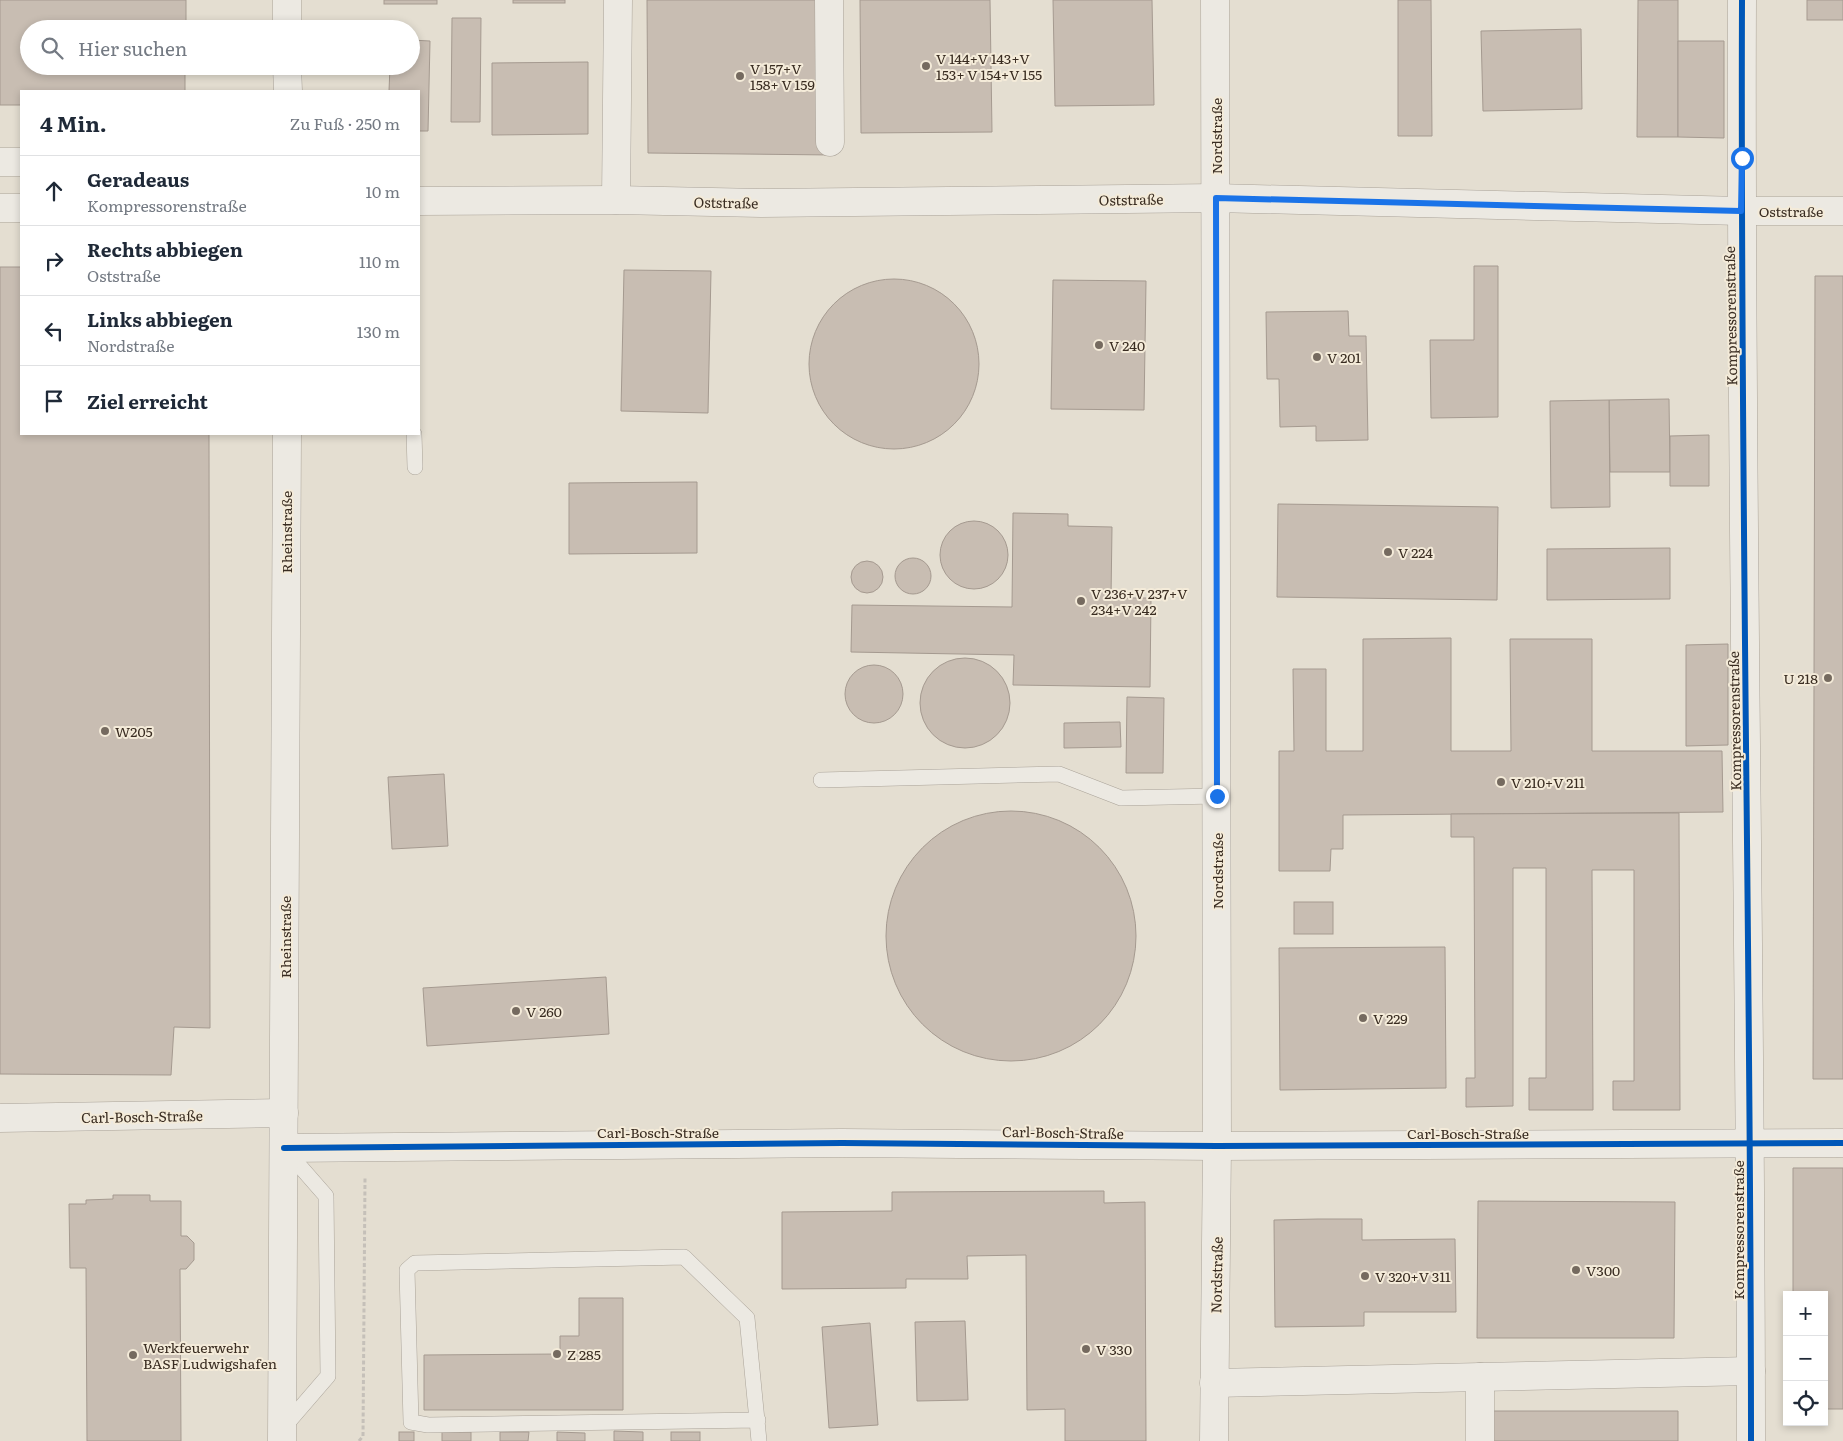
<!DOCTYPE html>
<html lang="de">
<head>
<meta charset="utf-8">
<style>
	:root { --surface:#fff; --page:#f2f2f3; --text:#1f2937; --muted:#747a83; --line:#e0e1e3 }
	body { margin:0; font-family:Literata,serif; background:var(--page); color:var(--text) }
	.controls { position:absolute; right:15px; bottom:15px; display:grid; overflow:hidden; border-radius:0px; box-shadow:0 2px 8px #0003 }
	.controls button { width:45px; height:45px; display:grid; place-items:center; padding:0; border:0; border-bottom:1px solid var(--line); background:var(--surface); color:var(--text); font:25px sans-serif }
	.stop { position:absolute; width:15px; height:15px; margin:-11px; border:4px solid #1a73e8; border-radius:50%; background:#fff }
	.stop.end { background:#1a73e8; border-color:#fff; box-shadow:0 1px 5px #0008 }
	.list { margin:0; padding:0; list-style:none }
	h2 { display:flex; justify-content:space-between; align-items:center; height:65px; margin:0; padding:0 20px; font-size:21px }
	h2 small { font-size:16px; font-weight:400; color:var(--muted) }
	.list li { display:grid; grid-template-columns:32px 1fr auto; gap:15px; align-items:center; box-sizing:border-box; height:70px; padding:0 20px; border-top:1px solid var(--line) }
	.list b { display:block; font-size:19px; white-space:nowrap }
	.list p { margin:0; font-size:16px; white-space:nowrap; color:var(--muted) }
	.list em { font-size:16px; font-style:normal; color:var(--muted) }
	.icon { flex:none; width:28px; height:28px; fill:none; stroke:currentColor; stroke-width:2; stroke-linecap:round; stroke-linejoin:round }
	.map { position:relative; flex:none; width:1843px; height:1441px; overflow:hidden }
	.search { position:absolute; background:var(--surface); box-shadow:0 2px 8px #0003; left:20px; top:20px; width:400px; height:55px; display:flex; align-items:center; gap:12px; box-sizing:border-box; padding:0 18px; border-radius:28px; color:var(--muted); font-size:19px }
	.panel { position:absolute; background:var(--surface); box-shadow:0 2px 8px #0003; left:20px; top:90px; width:400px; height:345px; border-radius:0px }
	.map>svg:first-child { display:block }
	.building { fill:#c8bdb2; stroke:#a59a90 }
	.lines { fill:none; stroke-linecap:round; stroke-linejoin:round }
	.lane-casing { stroke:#aaa399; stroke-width:16 }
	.street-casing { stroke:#aaa399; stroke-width:29 }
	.path { stroke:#c5c0b9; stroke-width:3; stroke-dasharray:4 2.5; stroke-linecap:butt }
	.lane { stroke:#ece9e2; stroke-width:15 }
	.street { stroke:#ece9e2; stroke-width:28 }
	.cycleway-casing { stroke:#f4ebd9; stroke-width:9 }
	.cycleway { stroke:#0057b8; stroke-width:6 }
	.route { stroke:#1a73e8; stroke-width:6 }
	.poi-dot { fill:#756a5f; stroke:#f4ebd9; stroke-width:2 }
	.labels { text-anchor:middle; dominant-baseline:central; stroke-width:4; stroke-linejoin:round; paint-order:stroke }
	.poi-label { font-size:14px; fill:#392c21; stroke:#f4ebd9; text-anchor:start }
	.street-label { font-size:14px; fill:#392c21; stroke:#f4ebd9 }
</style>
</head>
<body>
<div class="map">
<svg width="1843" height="1441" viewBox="0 0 1843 1441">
	<rect width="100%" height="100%" fill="#e4ded1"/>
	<g class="building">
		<polygon points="0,0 186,0 186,29 29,29 29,66 185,66 185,91 21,91 21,105 0,105"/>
		<rect x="384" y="0" width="53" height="4"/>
		<rect x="513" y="0" width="52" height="3"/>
		<polygon points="647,0 833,0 833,155 648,153"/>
		<polygon points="860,0 990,0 992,132 861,133"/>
		<polygon points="1053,0 1152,0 1154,105 1055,106"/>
		<polygon points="1398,0 1431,0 1432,136 1398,136"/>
		<polygon points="1638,0 1678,0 1678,137 1637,137"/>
		<rect x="1807" y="0" width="36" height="20"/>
		<polygon points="452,18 481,18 480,122 451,122"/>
		<polygon points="1581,29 1582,109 1483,111 1481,31"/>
		<polygon points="411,40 430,41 428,131 419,131 419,91 389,91 390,66 411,66"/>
		<polygon points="1678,41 1724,41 1724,138 1678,137"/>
		<polygon points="588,62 588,134 492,135 492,63"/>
		<polygon points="1474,266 1498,266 1498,417 1431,418 1430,340 1474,340"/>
		<polygon points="0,267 21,267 21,434 209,434 210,1028 174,1027 171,1075 0,1074"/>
		<polygon points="624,270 711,271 708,413 621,411"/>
		<polygon points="1815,276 1843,276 1843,1079 1813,1079"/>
		<circle cx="894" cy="364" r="85"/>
		<polygon points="1053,280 1146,281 1144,410 1051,409"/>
		<polygon points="1348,311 1349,336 1366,336 1368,440 1316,441 1316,426 1280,427 1279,379 1267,379 1266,312"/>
		<polygon points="1669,399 1670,472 1610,472 1609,400"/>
		<polygon points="1609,400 1610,507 1551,508 1550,401"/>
		<polygon points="1709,435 1709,486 1670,486 1670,436"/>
		<polygon points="697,482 697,553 569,554 569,483"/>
		<polygon points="1278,504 1498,507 1497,600 1277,597"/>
		<polygon points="1013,513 1068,514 1068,526 1112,527 1111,598 1151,598 1150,687 1013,685 1014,655 851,652 852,605 1012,607"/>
		<circle cx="974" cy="555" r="34"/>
		<polygon points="1670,548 1670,599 1547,600 1547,549"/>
		<circle cx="913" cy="576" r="18"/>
		<circle cx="867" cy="577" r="16"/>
		<polygon points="1451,638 1451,751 1511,751 1510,639 1592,639 1592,751 1722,751 1723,812 1343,815 1343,849 1331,849 1330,871 1279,871 1279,751 1294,751 1293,669 1326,669 1326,751 1363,751 1363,639"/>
		<polygon points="1728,644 1728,745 1686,746 1686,645"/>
		<circle cx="965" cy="703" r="45"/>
		<circle cx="874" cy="694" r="29"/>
		<polygon points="1127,697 1164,698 1163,773 1126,773"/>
		<polygon points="1120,722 1121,747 1064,748 1064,723"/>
		<polygon points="444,774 448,846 392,849 388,777"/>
		<circle cx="1011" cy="936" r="125"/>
		<polygon points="1679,813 1680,1110 1613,1110 1613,1081 1634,1081 1634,870 1592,870 1593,1110 1529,1110 1529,1078 1546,1078 1546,868 1513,868 1513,1106 1466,1107 1466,1078 1475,1078 1474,837 1451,837 1451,814"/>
		<rect x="1294" y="902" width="39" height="32"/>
		<polygon points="1445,947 1446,1088 1280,1090 1279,948"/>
		<polygon points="606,977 609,1034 427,1046 423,988"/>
		<polygon points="1793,1168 1843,1168 1843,1409 1824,1409 1824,1295 1793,1295"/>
		<polygon points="1104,1191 1104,1203 1145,1202 1146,1441 1065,1441 1065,1409 1027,1410 1026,1255 967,1256 968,1279 906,1279 906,1288 782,1289 782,1212 892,1211 892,1192"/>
		<polygon points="113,1195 150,1195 150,1201 181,1201 181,1236 187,1236 194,1243 194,1260 186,1269 180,1269 181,1441 87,1441 86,1268 70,1268 69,1204 86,1204 86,1200 113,1199"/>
		<polygon points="1478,1201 1675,1202 1674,1338 1477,1338"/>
		<polygon points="1318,1219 1362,1219 1362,1240 1455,1239 1456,1312 1364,1312 1364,1326 1275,1327 1274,1220"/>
		<polygon points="579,1298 623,1298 623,1410 424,1410 424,1355 560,1354 560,1336 579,1336"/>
		<polygon points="965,1321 968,1400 917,1401 915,1322"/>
		<polygon points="870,1323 878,1425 829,1428 822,1327"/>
		<polygon points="1493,1411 1678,1411 1678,1441 1492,1441"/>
		<polygon points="614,1431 643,1432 643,1441 614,1441"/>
		<rect x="399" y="1432" width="15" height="9"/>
		<rect x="442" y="1432" width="29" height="9"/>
		<polygon points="500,1432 529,1432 528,1441 500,1441"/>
		<polygon points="557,1432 585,1433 585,1441 557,1441"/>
		<rect x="671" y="1432" width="29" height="9"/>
	</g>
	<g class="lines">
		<g class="lane-casing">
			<g id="lane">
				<polyline points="414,434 415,467"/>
				<polyline points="821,780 1059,774 1121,798 1217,796"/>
				<polyline points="758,1420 428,1425 411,1422 407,1270 415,1263 684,1257 747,1318 759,1441"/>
				<polyline points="284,1427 328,1376 326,1196 284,1148"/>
			</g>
		</g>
		<g class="street-casing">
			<g id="street">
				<polyline points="287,0 287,29"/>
				<polyline points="829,0 830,142"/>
				<path d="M1742 0C1740 480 1751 961 1751 1441"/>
				<polyline points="287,66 288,91"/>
				<polyline points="0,162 21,162"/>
				<polyline points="616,200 618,0"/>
				<polyline points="419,201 616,200 761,203 1216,198 1741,211 1843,211"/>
				<polyline points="0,208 21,208"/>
				<polyline points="0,1118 284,1113"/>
				<polyline points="284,1148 842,1143 1217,1146 1843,1143"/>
				<polyline points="1214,1383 1751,1371"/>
				<polyline points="282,1441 287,434"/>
				<polyline points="1214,1441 1217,1146 1215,0"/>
				<polyline points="1480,1441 1480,1377"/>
			</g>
		</g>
		<polyline class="path" points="359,1441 363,1436 365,1178"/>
		<use href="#lane" class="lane"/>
		<use href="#street" class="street"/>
		<g class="cycleway-casing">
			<g id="cycleway">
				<path d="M1742 0C1740 480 1751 961 1751 1441"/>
				<polyline points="284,1148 842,1143 1217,1146 1843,1143"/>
			</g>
		</g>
		<use href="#cycleway" class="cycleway"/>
	</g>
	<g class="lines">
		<polyline class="route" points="1217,796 1216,198 1741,211 1742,158"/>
	</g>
	<g class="poi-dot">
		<circle cx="926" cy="66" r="5"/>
		<circle cx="740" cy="76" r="5"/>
		<circle cx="1099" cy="345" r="5"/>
		<circle cx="1317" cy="357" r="5"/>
		<circle cx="1388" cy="552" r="5"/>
		<circle cx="1081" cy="601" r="5"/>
		<circle cx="1828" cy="678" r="5"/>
		<circle cx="105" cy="731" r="5"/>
		<circle cx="1501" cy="782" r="5"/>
		<circle cx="516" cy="1011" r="5"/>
		<circle cx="1363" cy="1018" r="5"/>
		<circle cx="1576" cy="1270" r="5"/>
		<circle cx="1365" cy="1276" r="5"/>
		<circle cx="1086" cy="1349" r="5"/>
		<circle cx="557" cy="1354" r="5"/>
		<circle cx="133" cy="1355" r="5"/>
	</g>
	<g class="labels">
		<g class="poi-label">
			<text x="936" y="58">V 144+V 143+V<tspan x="936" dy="16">153+ V 154+V 155</tspan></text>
			<text x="750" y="68">V 157+V<tspan x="750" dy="16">158+ V 159</tspan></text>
			<text x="1109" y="345">V 240</text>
			<text x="1327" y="357">V 201</text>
			<text x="1398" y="552">V 224</text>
			<text x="1091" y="593">V 236+V 237+V<tspan x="1091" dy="16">234+V 242</tspan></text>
			<text x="1818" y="678" text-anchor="end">U 218</text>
			<text x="115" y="731">W205</text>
			<text x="1511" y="782">V 210+V 211</text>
			<text x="526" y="1011">V 260</text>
			<text x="1373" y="1018">V 229</text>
			<text x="1586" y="1270">V300</text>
			<text x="1375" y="1276">V 320+V 311</text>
			<text x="143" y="1347">Werkfeuerwehr<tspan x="143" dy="16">BASF Ludwigshafen</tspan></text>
			<text x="1096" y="1349">V 330</text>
			<text x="567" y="1354">Z 285</text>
		</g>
		<g class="street-label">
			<text transform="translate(1216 136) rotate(-90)">Nordstraße</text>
			<text transform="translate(1131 199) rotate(-1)">Oststraße</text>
			<text transform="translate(726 202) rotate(1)">Oststraße</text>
			<text x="1791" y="211">Oststraße</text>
			<text transform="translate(1730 316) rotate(-91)">Kompressorenstraße</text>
			<text transform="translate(286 532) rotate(-90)">Rheinstraße</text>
			<text transform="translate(1734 721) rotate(-91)">Kompressorenstraße</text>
			<text transform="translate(1217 871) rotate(-90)">Nordstraße</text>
			<text transform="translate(285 937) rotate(-90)">Rheinstraße</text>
			<text transform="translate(142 1116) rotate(-1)">Carl-Bosch-Straße</text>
			<text x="658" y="1132">Carl-Bosch-Straße</text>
			<text transform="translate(1063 1132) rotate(1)">Carl-Bosch-Straße</text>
			<text x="1468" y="1133">Carl-Bosch-Straße</text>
			<text transform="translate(1738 1230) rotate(-90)">Kompressorenstraße</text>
			<text transform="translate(1216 1275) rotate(-89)">Nordstraße</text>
		</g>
	</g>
</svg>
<div class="controls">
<button>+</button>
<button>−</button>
<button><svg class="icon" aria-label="locate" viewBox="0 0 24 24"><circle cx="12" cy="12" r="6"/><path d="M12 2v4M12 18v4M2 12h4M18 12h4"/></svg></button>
</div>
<div class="stop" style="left:1742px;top:158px"></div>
<div class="stop end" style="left:1217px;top:796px"></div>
<div class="search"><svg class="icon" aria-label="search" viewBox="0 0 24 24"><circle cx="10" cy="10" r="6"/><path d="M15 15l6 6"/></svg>Hier suchen</div>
<section class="panel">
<h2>4 Min.<small>Zu Fuß · 250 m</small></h2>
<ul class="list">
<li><svg class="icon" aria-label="ahead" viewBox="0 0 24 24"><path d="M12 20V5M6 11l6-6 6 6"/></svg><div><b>Geradeaus</b><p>Kompressorenstraße</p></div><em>10 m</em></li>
<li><svg class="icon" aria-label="right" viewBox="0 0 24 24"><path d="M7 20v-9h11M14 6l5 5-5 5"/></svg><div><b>Rechts abbiegen</b><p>Oststraße</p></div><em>110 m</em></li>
<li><svg class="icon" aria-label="left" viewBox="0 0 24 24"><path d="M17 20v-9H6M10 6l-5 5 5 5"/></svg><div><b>Links abbiegen</b><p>Nordstraße</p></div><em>130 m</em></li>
<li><svg class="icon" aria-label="arrive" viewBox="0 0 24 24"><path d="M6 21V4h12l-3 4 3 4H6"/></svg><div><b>Ziel erreicht</b></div></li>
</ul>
</section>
</div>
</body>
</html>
